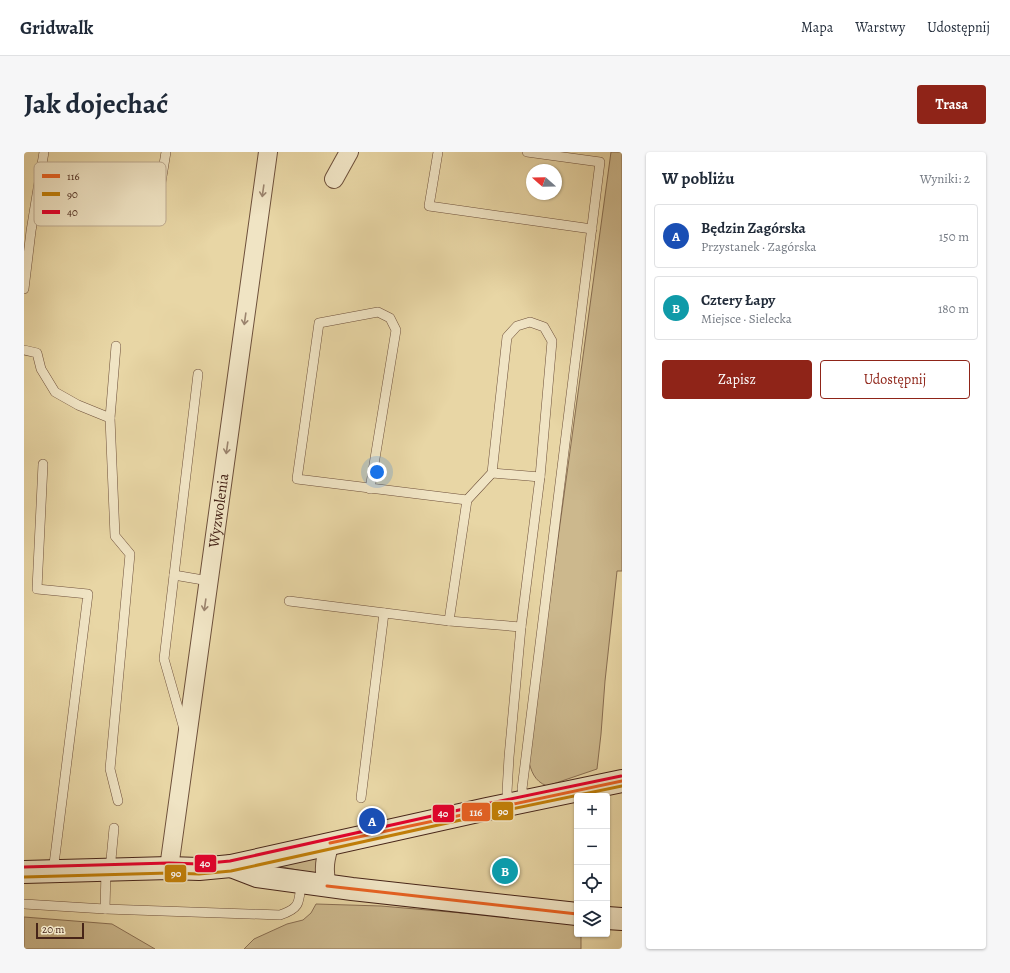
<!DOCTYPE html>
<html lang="pl">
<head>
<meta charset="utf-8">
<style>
	:root { --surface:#fff; --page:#f6f6f7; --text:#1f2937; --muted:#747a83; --line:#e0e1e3; --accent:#8f2418 }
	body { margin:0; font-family:Alegreya,serif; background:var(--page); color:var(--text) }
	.controls { position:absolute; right:12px; bottom:12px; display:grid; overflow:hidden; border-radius:4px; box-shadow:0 1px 3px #0004 }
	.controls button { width:36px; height:36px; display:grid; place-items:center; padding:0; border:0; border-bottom:1px solid var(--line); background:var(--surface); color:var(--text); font:20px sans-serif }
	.compass { position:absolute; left:502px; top:12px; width:36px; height:36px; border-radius:50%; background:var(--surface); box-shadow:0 1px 3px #0004; rotate:290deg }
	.scale { position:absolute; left:12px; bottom:10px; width:48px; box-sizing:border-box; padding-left:4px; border:2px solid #462418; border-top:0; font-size:11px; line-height:14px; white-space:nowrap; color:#462418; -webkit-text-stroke:3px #f0e4c4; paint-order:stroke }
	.you { position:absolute; left:353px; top:320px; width:14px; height:14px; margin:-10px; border:3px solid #fff; border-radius:50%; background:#1a73e8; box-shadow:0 0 0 6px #1a73e833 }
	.badge { display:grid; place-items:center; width:26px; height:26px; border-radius:50%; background:var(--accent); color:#fff; font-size:13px; font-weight:700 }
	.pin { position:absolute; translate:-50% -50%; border:2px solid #fff; box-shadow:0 1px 4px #0006 }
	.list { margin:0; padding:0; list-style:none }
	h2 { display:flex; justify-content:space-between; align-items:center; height:52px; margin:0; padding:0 16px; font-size:17px }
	h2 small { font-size:13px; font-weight:400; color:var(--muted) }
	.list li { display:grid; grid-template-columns:26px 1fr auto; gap:12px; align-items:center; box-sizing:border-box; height:64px; margin:0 8px 8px; padding:0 8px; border:1px solid var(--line); border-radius:4px }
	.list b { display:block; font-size:15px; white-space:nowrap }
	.list p { margin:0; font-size:13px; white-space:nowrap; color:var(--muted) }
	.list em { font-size:13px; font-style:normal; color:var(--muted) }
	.actions { display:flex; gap:8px; padding:12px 16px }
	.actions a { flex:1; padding:9px 0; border:1px solid var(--accent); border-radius:4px; text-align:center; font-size:14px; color:var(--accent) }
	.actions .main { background:var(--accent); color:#fff }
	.icon { flex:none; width:22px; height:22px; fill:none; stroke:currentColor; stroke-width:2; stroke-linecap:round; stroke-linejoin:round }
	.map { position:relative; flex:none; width:598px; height:797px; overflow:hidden; border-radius:4px }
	header { display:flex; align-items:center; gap:24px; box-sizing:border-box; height:56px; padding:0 20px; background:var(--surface); border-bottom:1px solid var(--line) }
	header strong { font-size:19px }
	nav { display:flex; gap:22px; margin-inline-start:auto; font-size:14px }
	.intro { display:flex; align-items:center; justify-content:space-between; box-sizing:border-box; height:96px; padding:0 24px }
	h1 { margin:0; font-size:28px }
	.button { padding:10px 18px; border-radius:4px; background:var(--accent); color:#fff; font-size:14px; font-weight:700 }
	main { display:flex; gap:24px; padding:0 24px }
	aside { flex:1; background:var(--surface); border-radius:4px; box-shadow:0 1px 3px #0004 }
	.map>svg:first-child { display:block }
	.green { fill:#ccb88d; stroke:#896e52 }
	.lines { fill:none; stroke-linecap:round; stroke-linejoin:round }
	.lane-casing { stroke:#6e503b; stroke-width:10 }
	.street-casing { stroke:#6e503b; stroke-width:20 }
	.secondary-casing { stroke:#462418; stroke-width:24 }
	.lane { stroke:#f0e4c4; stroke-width:9 }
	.street { stroke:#f0e4c4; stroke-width:18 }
	.secondary { stroke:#f0e4c4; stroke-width:22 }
	.bus-1-casing { stroke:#f0e4c4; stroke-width:6 }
	.bus-2-casing { stroke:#f0e4c4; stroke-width:6 }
	.bus-3-casing { stroke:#f0e4c4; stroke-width:6 }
	.bus-1 { stroke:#e96222; stroke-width:3 }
	.bus-2 { stroke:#c27f07; stroke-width:3 }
	.bus-3 { stroke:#e4002b; stroke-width:3 }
	.oneway { stroke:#9b846e }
	.labels { text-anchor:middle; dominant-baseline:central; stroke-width:3.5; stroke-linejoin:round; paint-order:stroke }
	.street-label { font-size:15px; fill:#462418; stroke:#f0e4c4 }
	.key { fill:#f0e4c4; stroke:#bdaa90; stroke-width:1 }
	.key-label { font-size:11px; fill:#462418 }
	.line-badge { stroke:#f0e4c4; stroke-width:1.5 }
	.badge-label { font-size:11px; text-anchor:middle; font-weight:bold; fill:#fff }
</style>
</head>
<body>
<header>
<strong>Gridwalk</strong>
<nav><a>Mapa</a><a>Warstwy</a><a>Udostępnij</a></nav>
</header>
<div class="intro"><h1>Jak dojechać</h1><a class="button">Trasa</a></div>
<main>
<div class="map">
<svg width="598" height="797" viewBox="0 0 598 797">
	<rect width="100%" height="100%" fill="#e8d6a5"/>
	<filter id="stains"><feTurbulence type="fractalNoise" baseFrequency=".005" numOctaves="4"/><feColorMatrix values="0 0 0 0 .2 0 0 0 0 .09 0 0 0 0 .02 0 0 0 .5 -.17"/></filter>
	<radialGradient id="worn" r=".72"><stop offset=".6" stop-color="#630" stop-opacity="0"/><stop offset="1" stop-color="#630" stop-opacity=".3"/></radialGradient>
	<g class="green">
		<path d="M587 0H598V419H593L581 529 577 582 573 617 523 634C510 629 507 619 504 606Z"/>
		<polygon points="293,701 293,722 249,713"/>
		<polygon points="292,752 357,754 553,771 553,782 557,782 557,797 220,797 230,787 263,772 279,768 287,761"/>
		<polygon points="0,765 88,772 131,797 0,797"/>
	</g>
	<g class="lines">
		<g class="lane-casing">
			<g id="lane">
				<polyline points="414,0 405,54 568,77"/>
				<polyline points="132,61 142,0"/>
				<polyline points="0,137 7,79 20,0"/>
				<polyline points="0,198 13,201 17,217 31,240 54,253 86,266 91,384 106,402 86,617 94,649"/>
				<polyline points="86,266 92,194"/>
				<polyline points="19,312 13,437 64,442 29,720"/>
				<polyline points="468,321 516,325"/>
				<polyline points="346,337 372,178 366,166 354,160 295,171 273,327 443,348"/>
				<polyline points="150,423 185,429"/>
				<polyline points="265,449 425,469 497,475"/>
				<polyline points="425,469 443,348 468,321 483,185 493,174 506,170 520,175 528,189 516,325 497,475 485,605 483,640 485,653"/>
				<polyline points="160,577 140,507 174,222"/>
				<polyline points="337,646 360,461"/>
				<polyline points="501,649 498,637 576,10 503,0"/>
				<polyline points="86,718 90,676"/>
				<path d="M0 752 81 757 256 763C277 756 275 750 277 730"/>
				<polyline points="81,757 82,719"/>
			</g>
		</g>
		<g class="street-casing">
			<g id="street">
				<polyline points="310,27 325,0"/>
				<path id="s1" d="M145 716 244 0"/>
				<path d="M303 734C299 716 301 707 306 691"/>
			</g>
		</g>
		<g class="secondary-casing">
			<g id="secondary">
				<polyline points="207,714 233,724 328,737 553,762"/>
				<polyline points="0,720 145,716 175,717 207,714 463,657 598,629"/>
				<polyline points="583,766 598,767"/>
			</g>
		</g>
		<use href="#lane" class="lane"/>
		<use href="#street" class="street"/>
		<use href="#secondary" class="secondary"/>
		<g class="bus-1-casing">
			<g id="bus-1">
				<polyline points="306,691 598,629"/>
				<polyline points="303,734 553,762"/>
			</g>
		</g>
		<g class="bus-2-casing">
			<polyline id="bus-2" points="0,725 145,721 175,722 207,719 464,662 598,634"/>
		</g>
		<g class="bus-3-casing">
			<polyline id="bus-3" points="0,715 145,711 175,712 206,709 462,652 597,624"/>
		</g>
		<use href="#bus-1" class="bus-1"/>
		<use href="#bus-2" class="bus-2"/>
		<use href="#bus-3" class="bus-3"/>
	</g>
	<defs><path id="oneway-shaft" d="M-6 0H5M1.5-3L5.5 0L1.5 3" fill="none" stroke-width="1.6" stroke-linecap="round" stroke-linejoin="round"/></defs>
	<g class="oneway">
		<use href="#oneway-shaft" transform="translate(239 39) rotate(98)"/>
		<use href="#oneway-shaft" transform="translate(221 167) rotate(98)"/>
		<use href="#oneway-shaft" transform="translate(203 296) rotate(98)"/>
		<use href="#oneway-shaft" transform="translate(181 453) rotate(98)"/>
	</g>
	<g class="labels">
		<g class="street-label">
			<text stroke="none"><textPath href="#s1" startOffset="361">Wyzwolenia</textPath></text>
		</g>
	</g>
	<rect x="10" y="10" width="132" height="64" rx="6" class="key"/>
	<rect x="18" y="22" width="18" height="4" fill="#e96222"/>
	<rect x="18" y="40" width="18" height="4" fill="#c27f07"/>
	<rect x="18" y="58" width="18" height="4" fill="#e4002b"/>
	<g class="key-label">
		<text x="43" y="28">116</text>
		<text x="43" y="46">90</text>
		<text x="43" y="64">40</text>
	</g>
	<g class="line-badge">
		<rect x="467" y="649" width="23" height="20" rx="4" fill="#c27f07"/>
		<rect x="437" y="650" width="30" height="20" rx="4" fill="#e96222"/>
		<rect x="408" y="652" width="23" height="19" rx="4" fill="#e4002b"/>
		<rect x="170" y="702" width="23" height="19" rx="4" fill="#e4002b"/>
		<rect x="140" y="712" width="23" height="19" rx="4" fill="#c27f07"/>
	</g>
	<g class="badge-label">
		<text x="479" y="663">90</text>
		<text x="452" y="664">116</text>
		<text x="419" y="665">40</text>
		<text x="181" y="715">40</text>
		<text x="152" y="725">90</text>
	</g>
	<rect width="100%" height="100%" filter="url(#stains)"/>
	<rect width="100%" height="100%" fill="url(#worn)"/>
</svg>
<div class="controls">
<button>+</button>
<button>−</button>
<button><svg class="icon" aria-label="locate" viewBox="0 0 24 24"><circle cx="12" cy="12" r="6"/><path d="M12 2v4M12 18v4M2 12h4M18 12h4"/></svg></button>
<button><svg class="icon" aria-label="layers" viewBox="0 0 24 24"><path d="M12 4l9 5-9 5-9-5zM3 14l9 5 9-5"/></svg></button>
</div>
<svg class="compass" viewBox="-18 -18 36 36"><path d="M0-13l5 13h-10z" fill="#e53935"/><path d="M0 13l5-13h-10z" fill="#747a83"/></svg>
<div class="scale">20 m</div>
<div class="you"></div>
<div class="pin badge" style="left:348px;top:669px;background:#1a4fb4">A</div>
<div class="pin badge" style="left:481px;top:719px;background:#0f9aa8">B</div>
</div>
<aside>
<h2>W pobliżu<small>Wyniki: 2</small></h2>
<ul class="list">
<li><span class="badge" style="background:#1a4fb4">A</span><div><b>Będzin Zagórska</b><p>Przystanek · Zagórska</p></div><em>150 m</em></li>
<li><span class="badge" style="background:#0f9aa8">B</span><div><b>Cztery Łapy</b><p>Miejsce · Sielecka</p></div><em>180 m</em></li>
</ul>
<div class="actions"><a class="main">Zapisz</a><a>Udostępnij</a></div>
</aside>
</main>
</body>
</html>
